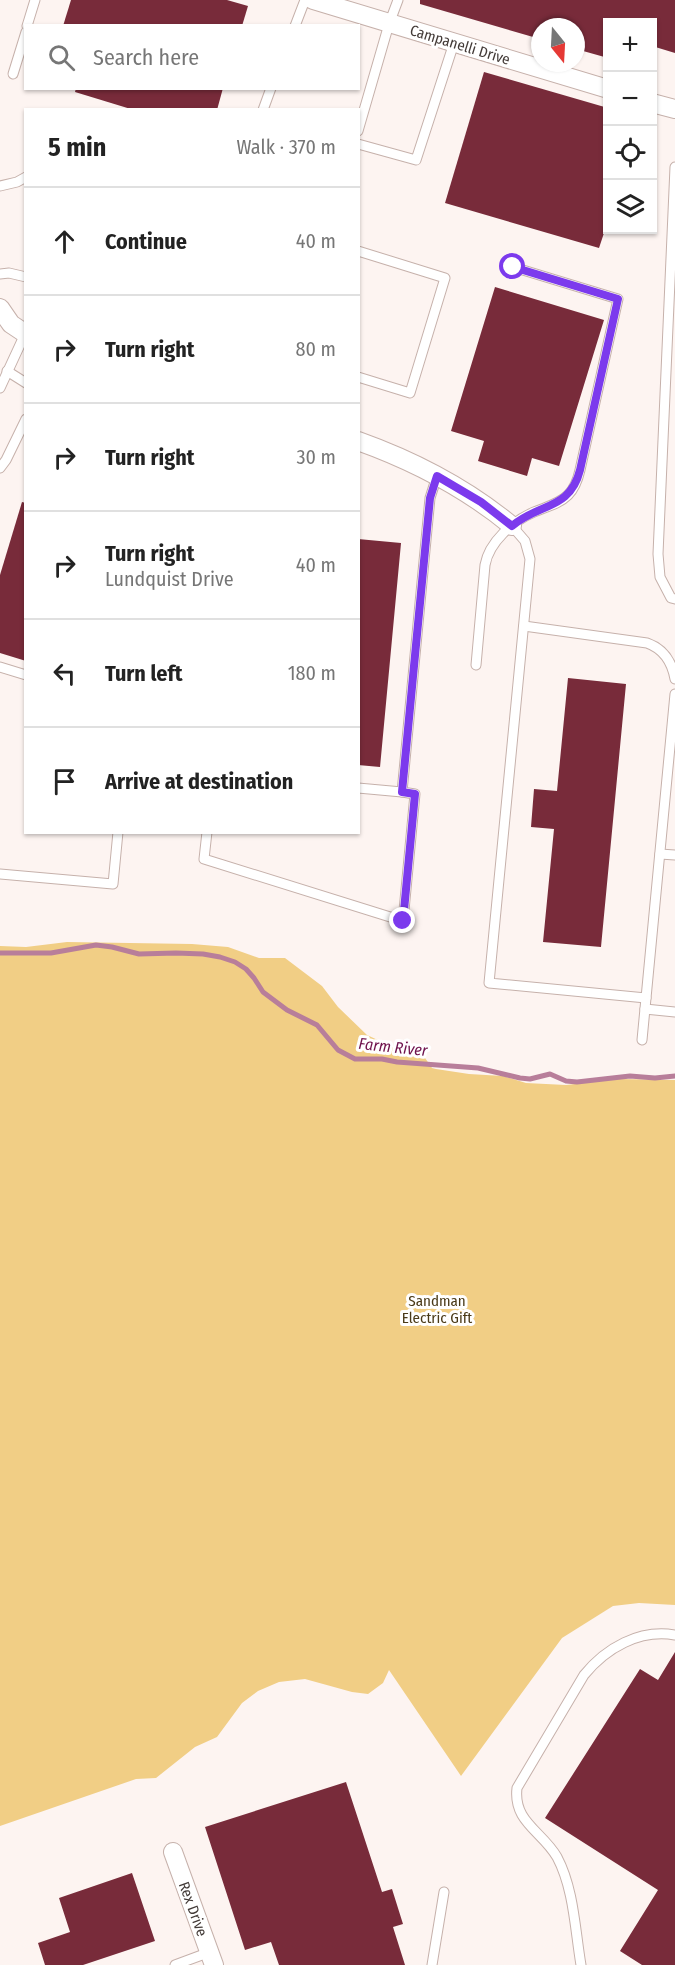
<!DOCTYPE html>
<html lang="en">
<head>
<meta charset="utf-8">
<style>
	:root { --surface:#fff; --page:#f2f2f2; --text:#222; --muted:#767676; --line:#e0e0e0 }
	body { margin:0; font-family:"Fira Sans Condensed",sans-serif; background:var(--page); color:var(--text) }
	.controls { position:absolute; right:18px; top:18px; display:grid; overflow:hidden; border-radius:0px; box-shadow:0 2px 4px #0004 }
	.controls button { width:54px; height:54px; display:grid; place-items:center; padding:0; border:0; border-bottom:2px solid var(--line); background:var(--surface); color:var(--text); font:30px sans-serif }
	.compass { position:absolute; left:531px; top:18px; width:54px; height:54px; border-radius:50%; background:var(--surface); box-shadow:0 2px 4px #0004; rotate:162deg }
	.stop { position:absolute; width:18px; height:18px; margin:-14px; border:4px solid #7c3aed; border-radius:50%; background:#fff }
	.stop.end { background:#7c3aed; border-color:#fff; box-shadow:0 2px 6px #0008 }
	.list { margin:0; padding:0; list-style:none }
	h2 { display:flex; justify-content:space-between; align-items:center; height:78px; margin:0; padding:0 24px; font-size:26px }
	h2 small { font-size:20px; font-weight:400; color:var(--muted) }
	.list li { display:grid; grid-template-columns:39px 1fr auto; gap:18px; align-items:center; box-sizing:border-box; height:108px; padding:0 24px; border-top:2px solid var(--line) }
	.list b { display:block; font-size:22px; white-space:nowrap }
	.list p { margin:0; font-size:20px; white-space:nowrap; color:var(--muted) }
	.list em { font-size:20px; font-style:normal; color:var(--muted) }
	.icon { flex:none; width:33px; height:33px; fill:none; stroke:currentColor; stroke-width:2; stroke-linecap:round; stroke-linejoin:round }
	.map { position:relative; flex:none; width:675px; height:1965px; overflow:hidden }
	.search { position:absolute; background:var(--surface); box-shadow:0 2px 4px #0004; left:24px; top:24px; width:336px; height:66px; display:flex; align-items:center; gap:15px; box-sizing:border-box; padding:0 21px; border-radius:0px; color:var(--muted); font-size:22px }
	.panel { position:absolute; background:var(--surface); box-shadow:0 2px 4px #0004; left:24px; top:108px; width:336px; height:726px; border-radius:0px }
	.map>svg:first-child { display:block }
	.green { fill:#f1ce85 }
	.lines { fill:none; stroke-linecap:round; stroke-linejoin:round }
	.stream { stroke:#b87e9a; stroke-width:5 }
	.building { fill:#782b3a }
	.service-casing { stroke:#c6b1ab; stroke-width:11 }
	.minor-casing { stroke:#c6b1ab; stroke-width:20 }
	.service { stroke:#fff; stroke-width:9 }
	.minor { stroke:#fff; stroke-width:18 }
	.route { stroke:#7c3aed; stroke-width:8 }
	.labels { text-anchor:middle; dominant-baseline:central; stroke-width:6; stroke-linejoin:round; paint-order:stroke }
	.street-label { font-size:15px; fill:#433b38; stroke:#fff }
	.park-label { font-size:15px; fill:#4a3a18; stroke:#fff }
	.water-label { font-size:16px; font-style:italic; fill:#6f134d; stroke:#fff }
</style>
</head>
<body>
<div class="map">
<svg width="675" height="1965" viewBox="0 0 675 1965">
	<rect width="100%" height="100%" fill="#fdf4f1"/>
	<polygon class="green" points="67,942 192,944 228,947 259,958 285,958 322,986 338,1007 367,1035 395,1048 423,1055 432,1068 436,1069 469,1074 503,1076 526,1083 566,1085 619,1079 675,1080 675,1605 639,1603 613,1606 562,1638 461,1776 389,1670 383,1683 368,1694 352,1692 305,1679 279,1682 258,1691 242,1703 217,1737 195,1747 156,1778 136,1779 0,1826 0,946 26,947"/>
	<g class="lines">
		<polyline class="stream" points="0,953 51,953 96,945 112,947 139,954 176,953 203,954 220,957 235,962 246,969 254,978 263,992 287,1010 317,1025 338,1050 355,1059 382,1059 397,1062 478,1068 520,1078 530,1079 550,1074 566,1081 577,1082 630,1076 655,1078 675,1076"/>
	</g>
	<g class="building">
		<polygon points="71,0 227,0 248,6 242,26 63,26"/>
		<polygon points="420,0 675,0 675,53 652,46 652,22 608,22 608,58 576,49 576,27 540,27 540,39 420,4"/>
		<polygon points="484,72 608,108 608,221 599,248 445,203"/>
		<polygon points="76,88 223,88 217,110 134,110 75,92"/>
		<polygon points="495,287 604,320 559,466 532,458 527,476 478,461 484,441 451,431"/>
		<polygon points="22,502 26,503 26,661 0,653 0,575"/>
		<polygon points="358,539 401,543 380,767 358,765"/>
		<polygon points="568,678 626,684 601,947 543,942 554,829 531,827 534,789 557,791"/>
		<polygon points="675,1652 675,1965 642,1965 620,1951 658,1890 545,1818 640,1669 658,1680"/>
		<polygon points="346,1782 382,1892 392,1889 403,1924 393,1927 405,1965 279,1965 271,1942 245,1950 205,1827"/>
		<polygon points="132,1873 155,1941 83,1965 45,1965 38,1943 70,1932 59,1898"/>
	</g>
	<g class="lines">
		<g class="service-casing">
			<g id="service">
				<polyline points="27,26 35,0"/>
				<polyline points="295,26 305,0"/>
				<polyline points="13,74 26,32"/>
				<polyline points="263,110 271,88"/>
				<polyline points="358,131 389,24 398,0"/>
				<polyline points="358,144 416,160 454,43"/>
				<polyline points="675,167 658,554 660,577 671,598 675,599"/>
				<polyline points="0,186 17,182 26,177"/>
				<polyline points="358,251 445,278 410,393 358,377"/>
				<polyline points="0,274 9,273 26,277"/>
				<polyline points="7,371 26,383"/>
				<polyline points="0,388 25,334"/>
				<polyline points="0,468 6,460 26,419"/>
				<polyline points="512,526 525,541 530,559 489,983 646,998"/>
				<path d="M524 626 647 643C664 649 672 662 675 679"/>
				<path d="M476 665 485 565C489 542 513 521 534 512 546 507 559 504 568 495 575 488 578 479 580 470L618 299 513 267"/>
				<polyline points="0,667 26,675"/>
				<polyline points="358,788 402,792 430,498 437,476"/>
				<polyline points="207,832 204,859 403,921 415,794 402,792"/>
				<polyline points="660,854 675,855"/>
				<polyline points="0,874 113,884 118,832"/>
				<polyline points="645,1009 675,1012"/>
				<polyline points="642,1040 675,694"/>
				<polyline points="175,1965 210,1952"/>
				<polyline points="432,1965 444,1892"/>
				<path d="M581 1965C575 1930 574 1889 557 1857 542 1831 513 1822 517 1788L584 1675C606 1648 639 1629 675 1635"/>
			</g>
		</g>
		<g class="minor-casing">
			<g id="minor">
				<polyline points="313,0 608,89"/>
				<polyline points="652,103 675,109"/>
				<polyline points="0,308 11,324 26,334"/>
				<path d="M358 441C414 461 466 488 512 526"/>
				<polyline points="173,1852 214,1965"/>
			</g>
		</g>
		<use href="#service" class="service"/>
		<use href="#minor" class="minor"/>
	</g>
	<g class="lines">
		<path class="route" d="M403 921 415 794 402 792 430 498 437 476 481 502 512 526C539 503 570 510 580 470L618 299 513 267"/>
	</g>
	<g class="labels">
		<g class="street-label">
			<text transform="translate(460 45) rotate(17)">Campanelli Drive</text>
			<text transform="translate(193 1909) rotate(70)">Rex Drive</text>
		</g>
		<g class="park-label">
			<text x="437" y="1301">Sandman<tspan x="437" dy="17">Electric Gift</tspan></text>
		</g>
		<g class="water-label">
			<text transform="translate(393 1047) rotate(6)">Farm River</text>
		</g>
	</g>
</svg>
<div class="controls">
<button>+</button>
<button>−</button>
<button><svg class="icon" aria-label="locate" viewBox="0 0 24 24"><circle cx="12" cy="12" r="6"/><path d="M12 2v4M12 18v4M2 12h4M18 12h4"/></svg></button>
<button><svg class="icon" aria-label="layers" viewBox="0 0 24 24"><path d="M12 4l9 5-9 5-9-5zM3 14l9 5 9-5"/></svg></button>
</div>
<svg class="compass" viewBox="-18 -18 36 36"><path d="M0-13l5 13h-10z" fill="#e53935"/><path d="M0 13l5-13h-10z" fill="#767676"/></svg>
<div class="stop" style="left:513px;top:267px"></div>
<div class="stop end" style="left:403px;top:921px"></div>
<div class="search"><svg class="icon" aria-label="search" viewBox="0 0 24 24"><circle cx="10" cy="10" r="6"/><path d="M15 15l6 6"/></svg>Search here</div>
<section class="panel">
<h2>5 min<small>Walk · 370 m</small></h2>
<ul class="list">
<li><svg class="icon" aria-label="ahead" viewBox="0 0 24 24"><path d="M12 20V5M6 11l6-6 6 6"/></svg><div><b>Continue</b></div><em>40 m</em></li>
<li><svg class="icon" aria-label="right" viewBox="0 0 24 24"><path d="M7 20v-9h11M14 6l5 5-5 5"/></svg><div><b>Turn right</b></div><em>80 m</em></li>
<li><svg class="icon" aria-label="right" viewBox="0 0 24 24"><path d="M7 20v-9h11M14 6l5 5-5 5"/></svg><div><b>Turn right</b></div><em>30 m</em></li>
<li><svg class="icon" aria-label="right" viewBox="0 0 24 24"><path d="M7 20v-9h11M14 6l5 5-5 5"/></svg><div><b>Turn right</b><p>Lundquist Drive</p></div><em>40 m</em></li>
<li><svg class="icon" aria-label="left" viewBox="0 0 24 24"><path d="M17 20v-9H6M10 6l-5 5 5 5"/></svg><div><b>Turn left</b></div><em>180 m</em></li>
<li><svg class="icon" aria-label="arrive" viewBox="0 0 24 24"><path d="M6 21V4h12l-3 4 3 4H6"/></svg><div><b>Arrive at destination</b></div></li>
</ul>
</section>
</div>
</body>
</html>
